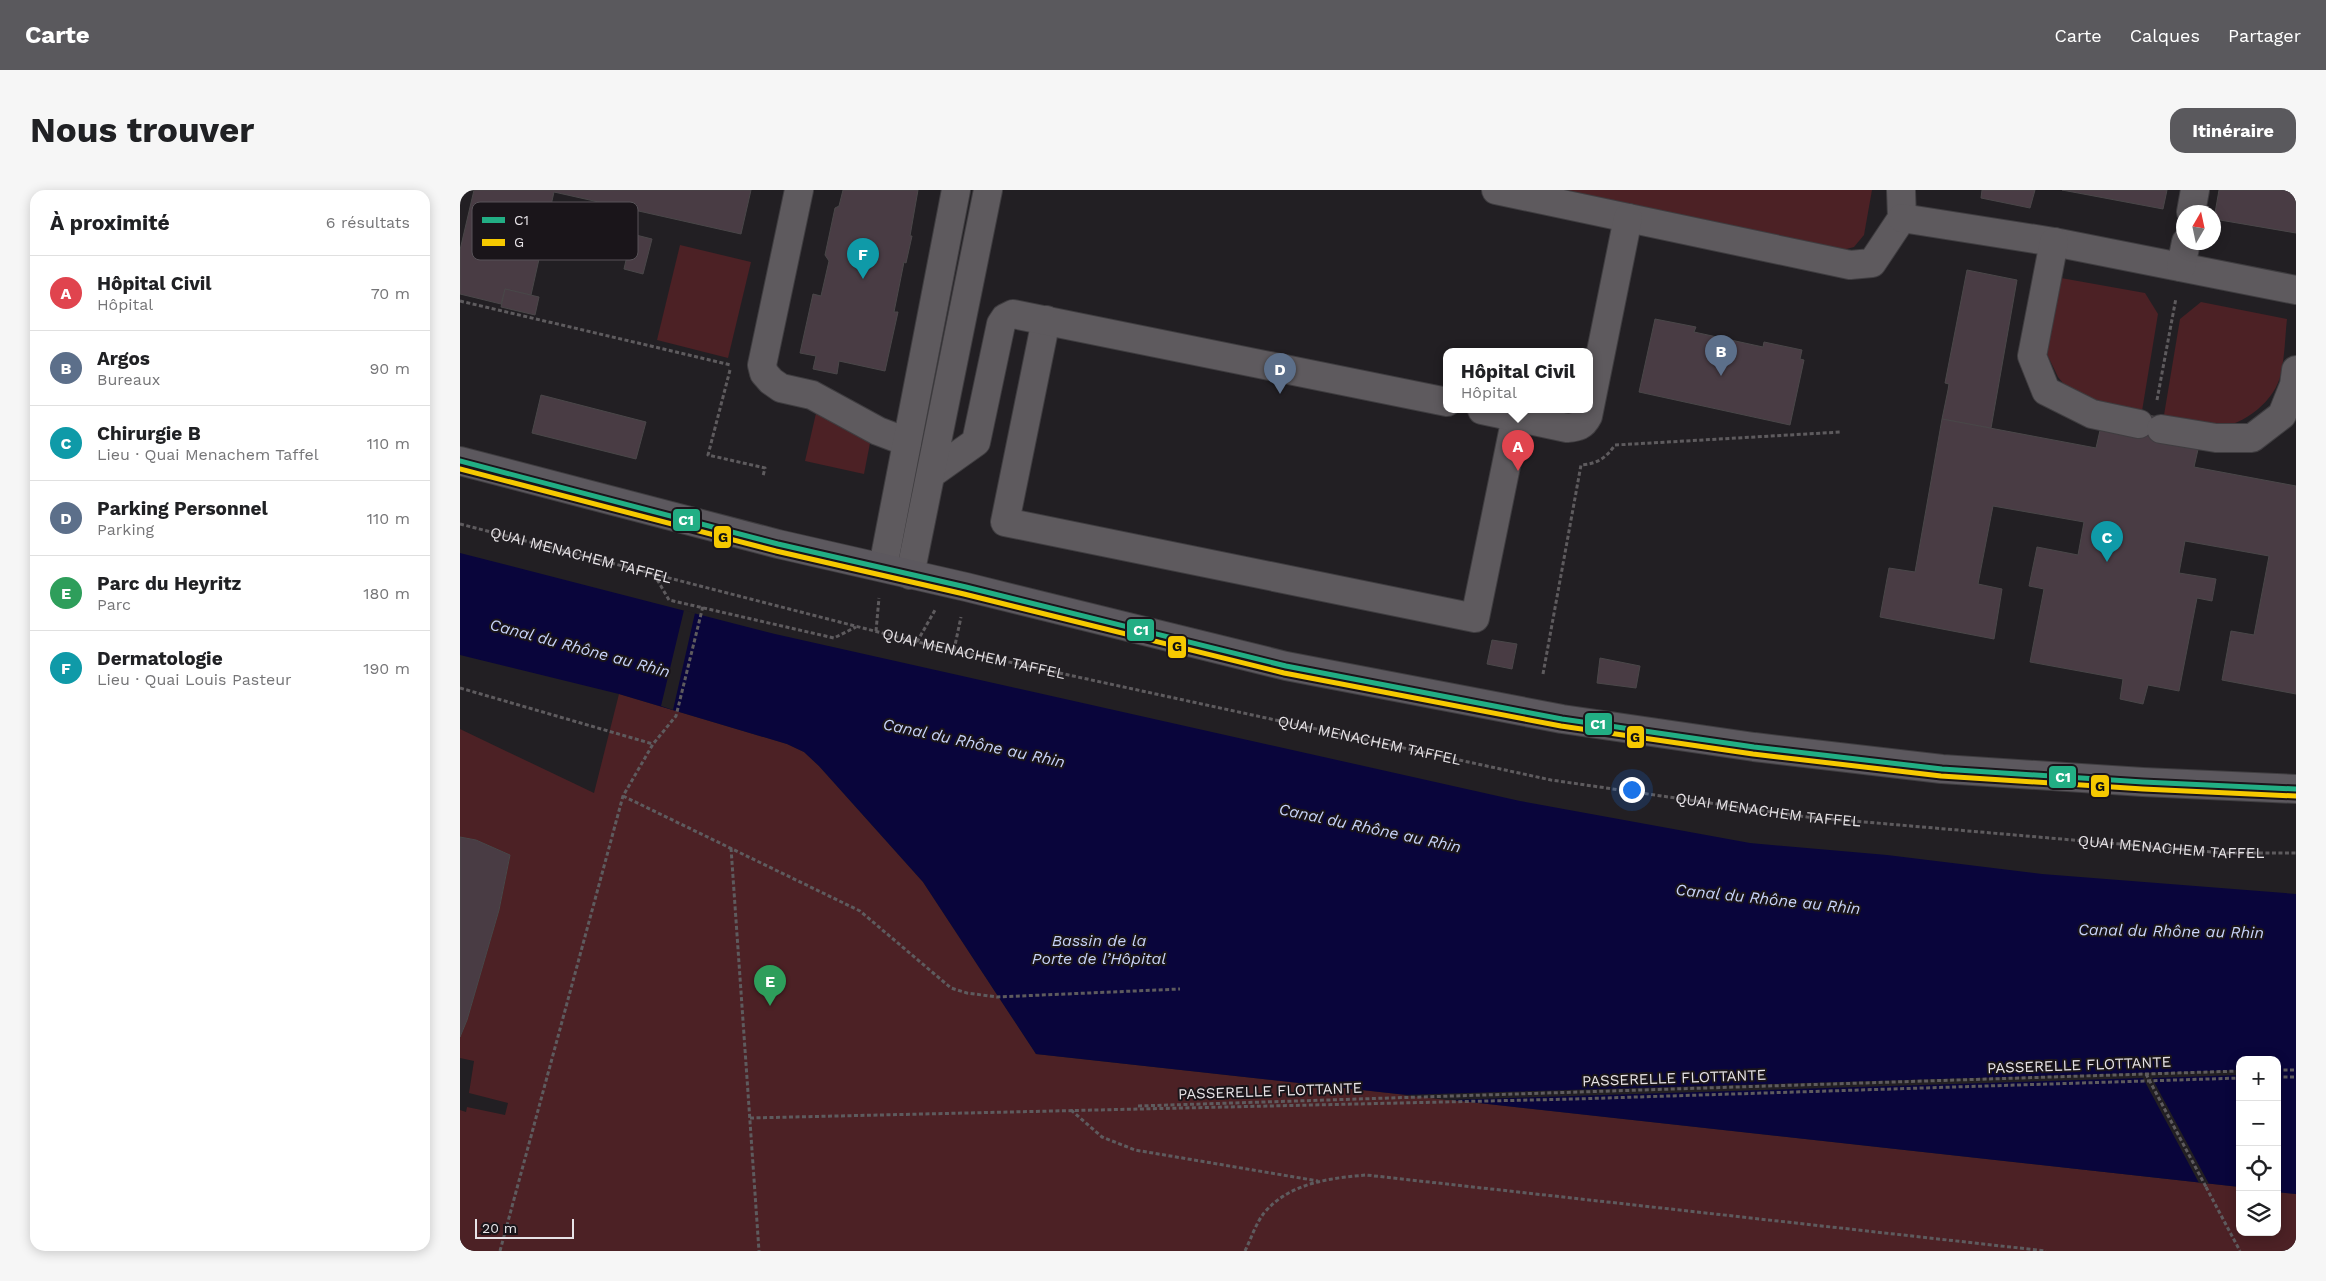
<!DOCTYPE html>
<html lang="fr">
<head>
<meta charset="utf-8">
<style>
	:root { --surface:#fff; --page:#f6f6f6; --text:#202124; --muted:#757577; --line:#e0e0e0; --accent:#5a595d }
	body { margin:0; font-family:"Work Sans",sans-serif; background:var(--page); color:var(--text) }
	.controls { position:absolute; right:15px; bottom:15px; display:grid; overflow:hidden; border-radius:10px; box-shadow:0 2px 12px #0003 }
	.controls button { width:45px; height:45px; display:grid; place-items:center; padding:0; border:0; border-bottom:1px solid var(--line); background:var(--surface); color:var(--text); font:25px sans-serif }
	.compass { position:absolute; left:1716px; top:15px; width:45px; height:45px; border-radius:50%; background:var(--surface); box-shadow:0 2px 12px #0003; rotate:9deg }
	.scale { position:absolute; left:15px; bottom:12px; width:99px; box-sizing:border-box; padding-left:5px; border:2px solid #e7e3e7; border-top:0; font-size:14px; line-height:18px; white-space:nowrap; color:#e7e3e7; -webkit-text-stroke:4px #1a151a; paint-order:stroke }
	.you { position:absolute; left:1171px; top:599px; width:18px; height:18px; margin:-12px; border:4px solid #fff; border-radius:50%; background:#1a73e8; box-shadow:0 0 0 8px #1a73e833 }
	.badge { display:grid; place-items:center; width:32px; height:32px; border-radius:50%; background:var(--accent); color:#fff; font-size:16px; font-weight:700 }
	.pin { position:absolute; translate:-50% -41px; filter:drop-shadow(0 1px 2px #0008) }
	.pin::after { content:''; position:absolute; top:26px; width:18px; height:15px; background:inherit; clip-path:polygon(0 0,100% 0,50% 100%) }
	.popup { position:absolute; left:983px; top:158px; width:150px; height:65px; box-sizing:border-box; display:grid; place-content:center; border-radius:10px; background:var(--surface); filter:drop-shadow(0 1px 4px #0005); font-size:16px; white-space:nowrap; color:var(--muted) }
	.popup b { font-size:19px; color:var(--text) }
	.popup::after { content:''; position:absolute; left:50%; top:100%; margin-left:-10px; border:10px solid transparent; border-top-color:var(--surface) }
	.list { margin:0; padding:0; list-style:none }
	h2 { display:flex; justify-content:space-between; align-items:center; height:65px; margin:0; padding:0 20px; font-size:21px }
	h2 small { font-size:16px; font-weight:400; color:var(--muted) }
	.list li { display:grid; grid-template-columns:32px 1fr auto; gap:15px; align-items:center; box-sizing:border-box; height:75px; padding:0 20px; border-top:1px solid var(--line) }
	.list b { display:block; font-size:19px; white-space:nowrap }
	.list p { margin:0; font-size:16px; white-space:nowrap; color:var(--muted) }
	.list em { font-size:16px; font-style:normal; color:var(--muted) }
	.icon { flex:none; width:28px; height:28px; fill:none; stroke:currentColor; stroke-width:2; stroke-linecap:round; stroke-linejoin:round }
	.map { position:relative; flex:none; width:1836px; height:1061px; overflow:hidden; border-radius:15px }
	header { display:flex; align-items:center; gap:30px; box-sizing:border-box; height:70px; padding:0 25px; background:var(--accent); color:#fff }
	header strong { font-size:24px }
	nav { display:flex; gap:28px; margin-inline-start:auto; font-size:18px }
	.intro { display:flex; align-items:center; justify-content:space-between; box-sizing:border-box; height:120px; padding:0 30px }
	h1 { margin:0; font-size:35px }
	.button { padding:12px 22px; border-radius:15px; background:var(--accent); color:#fff; font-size:18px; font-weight:700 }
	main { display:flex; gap:30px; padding:0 30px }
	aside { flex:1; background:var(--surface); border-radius:15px; box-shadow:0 2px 12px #0003 }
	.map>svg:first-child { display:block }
	.green { fill:#4c2125 }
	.water { fill:#09053b }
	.pier { fill:#221f23 }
	.building { fill:#493c44; stroke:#4a4749 }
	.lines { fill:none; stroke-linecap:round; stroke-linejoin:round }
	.minor-casing { stroke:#3f3d40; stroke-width:30 }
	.major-casing { stroke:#3f3d40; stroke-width:30 }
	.path { stroke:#5e5b5e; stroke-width:3; stroke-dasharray:4 2.5; stroke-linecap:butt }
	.minor { stroke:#5e5a5e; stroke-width:28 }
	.major { stroke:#5c585e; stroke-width:28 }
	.path-bridge { stroke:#5e5b5e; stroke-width:3; stroke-dasharray:4 2.5; stroke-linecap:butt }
	.bus-1-casing { stroke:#1a151a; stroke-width:9 }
	.bus-2-casing { stroke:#1a151a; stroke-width:9 }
	.bus-1 { stroke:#22ae84; stroke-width:5 }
	.bus-2 { stroke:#f6c900; stroke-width:5 }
	.labels { text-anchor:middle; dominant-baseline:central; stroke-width:4; stroke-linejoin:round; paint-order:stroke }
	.street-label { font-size:15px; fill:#e7e3e7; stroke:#1a151a }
	.water-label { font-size:16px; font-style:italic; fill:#c8d4fa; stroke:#1a151a }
	.key { fill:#1a151a; stroke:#585358; stroke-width:1 }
	.key-label { font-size:14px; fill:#e7e3e7 }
	.line-badge { stroke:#1a151a; stroke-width:2 }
	.badge-label { font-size:14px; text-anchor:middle; font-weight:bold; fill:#fff }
	.pale-badge-label { font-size:14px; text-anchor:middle; font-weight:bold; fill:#111 }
</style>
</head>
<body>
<header>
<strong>Carte</strong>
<nav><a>Carte</a><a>Calques</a><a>Partager</a></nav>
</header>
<div class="intro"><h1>Nous trouver</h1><a class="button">Itinéraire</a></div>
<main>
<aside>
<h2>À proximité<small>6 résultats</small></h2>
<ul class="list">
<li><span class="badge" style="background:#e0444e">A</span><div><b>Hôpital Civil</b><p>Hôpital</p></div><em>70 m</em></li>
<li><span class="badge" style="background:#5c6f8a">B</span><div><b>Argos</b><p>Bureaux</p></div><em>90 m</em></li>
<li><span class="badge" style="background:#0f9aa8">C</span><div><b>Chirurgie B</b><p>Lieu · Quai Menachem Taffel</p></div><em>110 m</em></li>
<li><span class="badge" style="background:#5c6f8a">D</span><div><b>Parking Personnel</b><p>Parking</p></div><em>110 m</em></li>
<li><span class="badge" style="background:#2e9e5b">E</span><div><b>Parc du Heyritz</b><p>Parc</p></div><em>180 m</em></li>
<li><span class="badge" style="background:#0f9aa8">F</span><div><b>Dermatologie</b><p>Lieu · Quai Louis Pasteur</p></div><em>190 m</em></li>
</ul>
</aside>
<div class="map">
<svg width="1836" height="1061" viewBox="0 0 1836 1061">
	<rect width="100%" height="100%" fill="#221f23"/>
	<g class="green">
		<polygon points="1094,0 1412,0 1404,45 1394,57 1379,61"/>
		<polygon points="220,55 291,72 268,168 197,150"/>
		<polygon points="1601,88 1685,103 1698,124 1682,221 1634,213 1607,198 1598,187 1586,162"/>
		<path d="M1741 112 1827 129C1825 147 1825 165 1821 183 1816 210 1784 236 1757 237 1742 237 1718 228 1704 225L1720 129Z"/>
		<polygon points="357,219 411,248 404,284 345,271"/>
		<polygon points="159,504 327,554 344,562 359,576 463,692 576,864 1780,997 1780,1042 1817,1042 1817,1002 1836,1004 1836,1061 0,1061 0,920 6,922 7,917 45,925 48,913 9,903 14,871 0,868 0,847 7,830 39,720 50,665 16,650 0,647 0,539 134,603"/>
	</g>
	<polygon class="water" points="0,363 315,444 1060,611 1290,653 1427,665 1582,684 1836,704 1836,1004 1817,1002 1817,870 1780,870 1780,997 576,864 463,692 359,576 344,562 327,554 159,504 0,465"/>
	<g class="pier">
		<polygon points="224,420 235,423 213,520 201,516"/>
		<polygon points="1780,880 1780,885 1692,888 1749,994 1739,993 1683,888 989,910 941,905"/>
	</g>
	<g class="building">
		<polygon points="14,0 291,0 281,44 94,2 71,105 45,99 41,114 0,104 0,60"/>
		<polygon points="383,0 458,0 450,46 452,46 446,73 444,72 434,122 438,122 425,181 379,171 377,184 353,179 356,166 340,163 353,104 361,106 369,71 365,65 375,18 379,16"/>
		<polygon points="1522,0 1575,0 1570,18 1521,8"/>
		<polygon points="1602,0 1707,0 1703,19"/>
		<polygon points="1759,0 1836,0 1836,43 1754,29"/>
		<polygon points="172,44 192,49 183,84 164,79"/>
		<polygon points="1507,80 1557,90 1531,238 1482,229 1488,200 1489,194 1485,193"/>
		<polygon points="45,99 79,107 75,125 41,117"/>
		<polygon points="1195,129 1236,137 1234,142 1303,157 1304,152 1342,160 1340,169 1344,170 1330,235 1179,202"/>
		<polygon points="81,205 186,232 176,269 72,243"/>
		<polygon points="1682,224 1704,228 1739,255 1734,277 1836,296 1836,504 1762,490 1771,441 1794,445 1809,366 1725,351 1719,383 1756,389 1752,411 1737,408 1719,501 1688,495 1683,514 1660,509 1663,489 1570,472 1584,399 1569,396 1577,357 1618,365 1624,332 1533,316 1518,394 1542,399 1534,449 1420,427 1429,378 1455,382 1482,229 1636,258 1641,236"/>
		<polygon points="1032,450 1057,454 1052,479 1027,474"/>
		<polygon points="1140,468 1180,476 1176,498 1137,493"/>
		<polygon points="0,647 16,650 50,665 39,720 7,830 0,847"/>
	</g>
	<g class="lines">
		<g class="minor-casing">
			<g id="minor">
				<polyline points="339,0 302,175 304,183 311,191 321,198 352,205 418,241 447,252"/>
				<polyline points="1036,0 1390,75 1412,73 1442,28 1441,0"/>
				<polyline points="1731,22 1735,0"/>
				<polyline points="1442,28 1594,52 1836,100"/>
				<polyline points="1594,52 1572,166 1586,201 1632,224 1679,234"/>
				<polyline points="1721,77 1726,52"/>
				<polyline points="586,130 545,332 1015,428 1056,227"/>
				<path d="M1022 220 1107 238C1118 237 1123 236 1128 226L1168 28"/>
				<polyline points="1701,239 1756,248 1792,248 1822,225 1834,195 1836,180"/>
				<polyline points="471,284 516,252 541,134 545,128 553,124 987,212"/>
				<polyline points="423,377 496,0"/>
				<polyline points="450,385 528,0"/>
			</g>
		</g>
		<g class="major-casing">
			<polyline id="major" points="0,271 318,354 506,397 826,476 1102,529 1294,557 1482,579 1683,592 1836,599"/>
		</g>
		<g class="path">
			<polyline points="0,111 271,175"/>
			<polyline points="270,180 248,265 305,278 303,286"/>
			<polyline points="1697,210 1716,108"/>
			<path id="s1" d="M0 334 457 452 1091 590 1347 627 1763 663H1836"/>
			<polyline points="194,384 209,410 374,448 396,437"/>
			<polyline points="416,441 419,408"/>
			<polyline points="457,452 475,420"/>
			<polyline points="494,460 501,427"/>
			<path d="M1083 484 1121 275C1137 274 1146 268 1155 255L1381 242"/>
			<polyline points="0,498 193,554"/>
			<polyline points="163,606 400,721 491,798 507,803 537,807 720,799"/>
			<polyline points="271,658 299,1061"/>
			<polyline points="1817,880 1836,880"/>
			<polyline points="1817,887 1836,887"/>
			<polyline points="678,916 1780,881"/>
			<polyline points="611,920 642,947 675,960 858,991"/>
			<polyline points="290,928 1114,909 1780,888"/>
			<polyline points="1746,997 1780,1061"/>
			<polyline points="40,1061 163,606 193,554 216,526 243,416"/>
			<path d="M785 1061C791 1049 796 1033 804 1023 829 993 870 988 906 985L1586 1061"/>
		</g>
		<use href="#minor" class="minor"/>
		<use href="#major" class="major"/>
		<polyline class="path-bridge" points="1686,884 1746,997"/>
		<g class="bus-1-casing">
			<polyline id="bus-1" points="0,271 318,354 506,397 826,476 1102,529 1294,557 1482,579 1683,592 1836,599"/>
		</g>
		<g class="bus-2-casing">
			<polyline id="bus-2" points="0,279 316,361 504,404 824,483 1101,536 1293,564 1481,586 1683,599 1836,606"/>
		</g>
		<use href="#bus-1" class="bus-1"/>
		<use href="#bus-2" class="bus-2"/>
	</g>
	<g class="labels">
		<g class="street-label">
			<text stroke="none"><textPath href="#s1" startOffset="125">QUAI MENACHEM TAFFEL</textPath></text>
			<text stroke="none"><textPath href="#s1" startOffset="530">QUAI MENACHEM TAFFEL</textPath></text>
			<text stroke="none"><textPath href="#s1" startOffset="935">QUAI MENACHEM TAFFEL</textPath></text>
			<text stroke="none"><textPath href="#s1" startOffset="1340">QUAI MENACHEM TAFFEL</textPath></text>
			<text stroke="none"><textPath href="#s1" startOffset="1745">QUAI MENACHEM TAFFEL</textPath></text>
			<text transform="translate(1619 875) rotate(-2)">PASSERELLE FLOTTANTE</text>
			<text transform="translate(1214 888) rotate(-2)">PASSERELLE FLOTTANTE</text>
			<text transform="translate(810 901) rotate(-2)">PASSERELLE FLOTTANTE</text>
		</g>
		<g class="water-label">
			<text transform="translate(120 458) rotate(15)">Canal du Rhône au Rhin</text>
			<text transform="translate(514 553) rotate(12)">Canal du Rhône au Rhin</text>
			<text transform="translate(910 638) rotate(12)">Canal du Rhône au Rhin</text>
			<text transform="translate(1308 709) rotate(6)">Canal du Rhône au Rhin</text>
			<text transform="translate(1711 741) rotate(1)">Canal du Rhône au Rhin</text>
			<text x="639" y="750">Bassin de la<tspan x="639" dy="18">Porte de l’Hôpital</tspan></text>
		</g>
	</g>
	<rect x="12" y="12" width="166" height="58" rx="8" class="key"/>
	<rect x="22" y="27" width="23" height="6" fill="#22ae84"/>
	<rect x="22" y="49" width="23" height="7" fill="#f6c900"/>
	<g class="key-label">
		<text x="54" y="35">C1</text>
		<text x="54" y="57">G</text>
	</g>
	<g class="line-badge">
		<rect x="212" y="318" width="29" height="24" rx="5" fill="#22ae84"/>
		<rect x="253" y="335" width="19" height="24" rx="5" fill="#f6c900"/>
		<rect x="666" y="428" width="29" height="24" rx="5" fill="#22ae84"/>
		<rect x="707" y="445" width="20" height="24" rx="5" fill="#f6c900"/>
		<rect x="1124" y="522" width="29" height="24" rx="5" fill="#22ae84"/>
		<rect x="1166" y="535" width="19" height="24" rx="5" fill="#f6c900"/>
		<rect x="1588" y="575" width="29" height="24" rx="5" fill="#22ae84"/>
		<rect x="1630" y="584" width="20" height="24" rx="5" fill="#f6c900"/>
	</g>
	<g class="badge-label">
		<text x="226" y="335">C1</text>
		<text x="681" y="445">C1</text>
		<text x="1138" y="539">C1</text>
		<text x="1603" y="592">C1</text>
	</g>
	<g class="pale-badge-label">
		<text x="263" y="352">G</text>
		<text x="717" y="461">G</text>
		<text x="1175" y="552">G</text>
		<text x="1640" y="601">G</text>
	</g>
</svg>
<div class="controls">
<button>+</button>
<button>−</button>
<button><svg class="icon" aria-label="locate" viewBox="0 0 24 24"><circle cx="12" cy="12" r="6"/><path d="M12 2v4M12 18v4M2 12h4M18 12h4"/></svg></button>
<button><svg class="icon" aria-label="layers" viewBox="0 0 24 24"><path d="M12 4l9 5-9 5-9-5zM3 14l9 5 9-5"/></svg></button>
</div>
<svg class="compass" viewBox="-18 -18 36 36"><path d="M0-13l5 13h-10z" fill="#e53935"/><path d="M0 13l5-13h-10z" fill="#757577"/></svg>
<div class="scale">20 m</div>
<div class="you"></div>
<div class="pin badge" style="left:1058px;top:281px;background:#e0444e">A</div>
<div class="popup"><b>Hôpital Civil</b>Hôpital</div>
<div class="pin badge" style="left:1261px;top:186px;background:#5c6f8a">B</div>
<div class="pin badge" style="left:1647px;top:372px;background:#0f9aa8">C</div>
<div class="pin badge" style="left:820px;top:204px;background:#5c6f8a">D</div>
<div class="pin badge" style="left:310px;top:816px;background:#2e9e5b">E</div>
<div class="pin badge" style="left:403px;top:89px;background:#0f9aa8">F</div>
</div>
</main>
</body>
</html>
